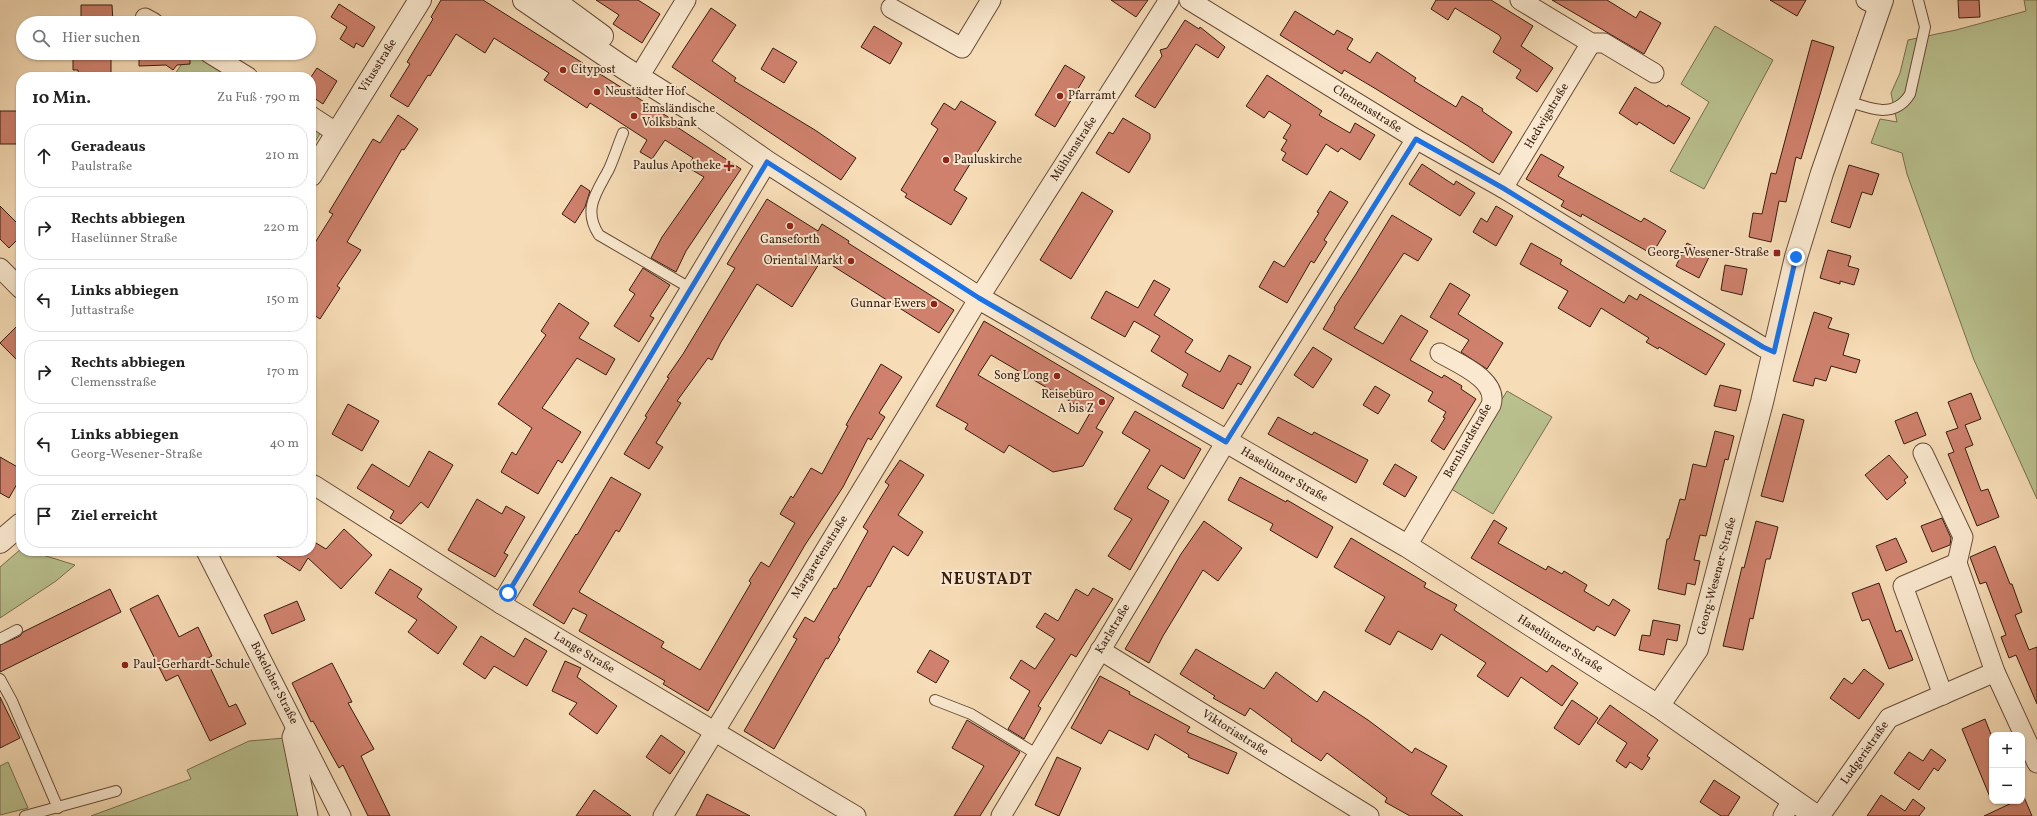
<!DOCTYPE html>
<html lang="de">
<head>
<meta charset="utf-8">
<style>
	:root { --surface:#fff; --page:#f2f2f2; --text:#222; --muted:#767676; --line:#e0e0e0 }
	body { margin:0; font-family:Vollkorn,serif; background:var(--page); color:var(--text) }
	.controls { position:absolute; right:12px; bottom:12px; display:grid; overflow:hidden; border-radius:8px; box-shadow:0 1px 3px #0004 }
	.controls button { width:36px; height:36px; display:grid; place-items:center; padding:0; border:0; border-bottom:1px solid var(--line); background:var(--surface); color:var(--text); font:20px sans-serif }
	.stop { position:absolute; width:12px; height:12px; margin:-9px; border:3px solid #1a73e8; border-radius:50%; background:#fff }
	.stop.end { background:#1a73e8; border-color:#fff; box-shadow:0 1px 4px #0008 }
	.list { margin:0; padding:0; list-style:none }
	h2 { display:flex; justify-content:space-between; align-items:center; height:52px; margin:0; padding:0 16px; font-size:17px }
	h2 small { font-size:13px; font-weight:400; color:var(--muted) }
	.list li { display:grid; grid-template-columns:26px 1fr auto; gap:12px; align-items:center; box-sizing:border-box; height:64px; margin:0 8px 8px; padding:0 8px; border:1px solid var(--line); border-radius:16px }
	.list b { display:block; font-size:15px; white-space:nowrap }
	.list p { margin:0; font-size:13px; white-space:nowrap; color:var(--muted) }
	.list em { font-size:13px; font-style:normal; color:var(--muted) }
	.icon { flex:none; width:22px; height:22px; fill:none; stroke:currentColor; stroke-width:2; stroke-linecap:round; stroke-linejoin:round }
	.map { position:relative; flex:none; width:2037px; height:816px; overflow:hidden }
	.search { position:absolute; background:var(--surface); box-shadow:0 1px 3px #0004; left:16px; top:16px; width:300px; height:44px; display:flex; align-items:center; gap:10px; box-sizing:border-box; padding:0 14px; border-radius:22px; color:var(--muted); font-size:15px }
	.panel { position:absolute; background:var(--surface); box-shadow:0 1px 3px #0004; left:16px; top:72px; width:300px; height:484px; border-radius:16px }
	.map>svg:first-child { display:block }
	.green { fill:#bac290; stroke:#786f4f }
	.building { fill:#cf816d; stroke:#371c0e; fill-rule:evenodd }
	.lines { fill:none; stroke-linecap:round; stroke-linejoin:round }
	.service-casing { stroke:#674c38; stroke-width:12 }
	.minor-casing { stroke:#674c38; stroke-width:21 }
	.tertiary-casing { stroke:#674c38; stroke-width:24 }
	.service { stroke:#fae9d0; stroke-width:10 }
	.minor { stroke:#fae9d0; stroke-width:19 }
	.tertiary { stroke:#fae9d0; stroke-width:22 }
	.route { stroke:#1a73e8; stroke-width:5 }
	.poi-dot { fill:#8f2418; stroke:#fae9d0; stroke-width:1.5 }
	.labels { text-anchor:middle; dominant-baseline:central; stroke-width:4; stroke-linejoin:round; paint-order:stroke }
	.street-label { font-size:12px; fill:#371c0e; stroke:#fae9d0 }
	.poi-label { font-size:12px; fill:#371c0e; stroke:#fae9d0; text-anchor:start }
	.district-label { font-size:16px; font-weight:bold; letter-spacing:1px; fill:#371c0e; stroke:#fae9d0 }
</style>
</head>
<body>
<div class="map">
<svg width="2037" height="816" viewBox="0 0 2037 816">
	<rect width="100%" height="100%" fill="#f7ddb7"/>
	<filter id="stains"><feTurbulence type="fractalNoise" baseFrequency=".005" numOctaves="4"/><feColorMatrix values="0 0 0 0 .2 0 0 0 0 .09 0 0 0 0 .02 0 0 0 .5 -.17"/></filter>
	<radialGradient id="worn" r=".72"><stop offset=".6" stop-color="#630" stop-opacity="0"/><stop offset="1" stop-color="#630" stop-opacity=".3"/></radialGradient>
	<g class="green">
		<polygon points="2024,0 2037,0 2037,499 1974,360 1907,174 1902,153 1871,143 1880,119 1897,122 1891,93 1900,73 1908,40 1956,30 2026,11"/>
		<polygon points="1715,26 1773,60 1704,189 1670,171 1709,102 1681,84"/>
		<polygon points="189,53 195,53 234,77 173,77"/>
		<polygon points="313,124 322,130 311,149 311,128"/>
		<polygon points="1507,391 1552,417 1493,514 1448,487"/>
		<polygon points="21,549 21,551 30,551 75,565 56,581 0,618 0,567"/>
		<polygon points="285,738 299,816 91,816 191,779 187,770 249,741"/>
		<polygon points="8,762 28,808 0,815 0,766"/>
	</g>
	<g class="building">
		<polygon points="441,0 483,0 676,122 674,125 741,169 686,251 676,272 651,258 662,237 704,177 687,167 693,158 665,140 652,159 640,152 647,140 590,103 587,108 544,80 549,73 494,38 485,53 456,34 430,76 428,75 408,107 390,96 410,64 407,62 433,19 431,17"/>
		<polygon points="596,0 638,0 660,14 642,43 613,24 619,15"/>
		<polygon points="1111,0 1148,0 1136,17"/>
		<polygon points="1436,0 1491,0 1533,26 1521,46 1553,68 1537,92 1516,78 1521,70 1493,52 1501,38 1499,35 1455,8 1448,20 1431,9"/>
		<polygon points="1552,0 1607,0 1636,18 1640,11 1661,23 1644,54"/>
		<polygon points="1770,0 1806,0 1797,16"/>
		<polygon points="1958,0 1979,0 1980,17 1959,18"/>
		<polygon points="339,4 375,27 363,47 356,43 354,48 340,39 347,27 331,17"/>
		<polygon points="81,5 112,5 113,22 81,23"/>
		<polygon points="711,8 736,25 712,61 736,78 734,81 815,130 856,158 841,180 672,67"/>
		<polygon points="1295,11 1334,35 1337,30 1353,39 1347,49 1370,63 1377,52 1416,78 1414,81 1456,107 1462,96 1483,109 1482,111 1512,132 1493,163 1468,146 1376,89 1344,70 1342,74 1280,35"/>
		<polygon points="1185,20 1199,29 1200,27 1225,47 1218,58 1196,44 1155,108 1135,96 1162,56 1160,50 1167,48"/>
		<polygon points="874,26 902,43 890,64 861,47"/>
		<polygon points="1812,40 1834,47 1801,159 1796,157 1786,202 1779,201 1771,242 1749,237 1753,213 1762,214 1771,173 1776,174"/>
		<polygon points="773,48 797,62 784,83 761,69"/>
		<polygon points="73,53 111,53 111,77 79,77 78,70 73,70"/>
		<polygon points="139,53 190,53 190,64 177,65 173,70 166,65 139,66"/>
		<polygon points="1065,65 1085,77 1055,127 1035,115"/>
		<polygon points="317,68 337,81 323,104 311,96 311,77"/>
		<polygon points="1267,75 1322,111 1319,115 1350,133 1355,123 1375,135 1360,160 1341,148 1338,152 1326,144 1307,175 1282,160 1286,153 1281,150 1287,140 1283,138 1291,125 1269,111 1264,118 1246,106"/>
		<polygon points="1635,87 1667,107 1668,105 1690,118 1674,144 1639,122 1637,125 1619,113"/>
		<polygon points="961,101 996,122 954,190 967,198 951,225 905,197 907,194 901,190 938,129 931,124 944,103 955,110"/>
		<rect x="0" y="111" width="18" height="33"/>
		<polygon points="398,115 418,129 404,150 402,149 347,242 361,250 337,286 340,288 320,319 311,313 311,249 333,214 329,212 373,139 380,143"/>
		<polygon points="1123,118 1150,134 1150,139 1129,173 1096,153 1109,132 1113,134"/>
		<polygon points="1541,154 1564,167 1558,176 1641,222 1644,218 1666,231 1652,254 1582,214 1581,217 1561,206 1564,201 1526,179"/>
		<polygon points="1422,164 1454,185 1456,181 1475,193 1460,216 1409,184"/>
		<polygon points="1849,165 1879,174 1872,195 1862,192 1850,228 1831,222"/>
		<polygon points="581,185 590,191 585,207 575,223 562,214"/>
		<polygon points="1330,191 1348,202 1324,240 1327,242 1314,263 1311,261 1287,303 1259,287 1274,261 1284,267 1319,213 1317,212"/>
		<polygon points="1082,192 1113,211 1071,279 1040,260"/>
		<polygon points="767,199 818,231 822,224 849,241 848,243 954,310 939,333 822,259 792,307 757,284 721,342 712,360 708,358 677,401 681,403 656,443 663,447 649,469 624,454 647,417 645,416 669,378 667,377 683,354 735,268 727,264"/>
		<polygon points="0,206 21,227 21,236 9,248 0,239"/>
		<polygon points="1496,206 1513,216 1496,246 1473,232 1481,218 1487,222"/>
		<polygon points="1392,215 1432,239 1418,261 1404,253 1354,328 1383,344 1401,315 1428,331 1410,360 1442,378 1444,375 1462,386 1461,389 1476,399 1444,450 1431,441 1445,418 1443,417 1446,412 1428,401 1433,392 1323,329 1335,309 1334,308 1356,274"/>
		<polygon points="1531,243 1562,260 1560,264 1624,303 1629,295 1637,300 1640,294 1725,344 1706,375 1659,347 1658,349 1646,342 1649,338 1601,308 1590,327 1558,308 1568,291 1520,264"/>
		<polygon points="1687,243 1710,255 1699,278 1676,266"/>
		<polygon points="1828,250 1851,256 1848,266 1859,269 1854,285 1840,281 1840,284 1820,278"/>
		<polygon points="1725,265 1747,269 1742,295 1721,290"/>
		<polygon points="643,268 670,285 650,316 654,318 639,342 614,326 635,294 629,290"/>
		<polygon points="1154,280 1170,289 1154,315 1193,340 1185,352 1220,372 1229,355 1251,367 1241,385 1238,383 1223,409 1182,386 1188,374 1151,351 1160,336 1134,321 1125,337 1091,318 1106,291 1138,308"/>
		<polygon points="1450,283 1470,295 1458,314 1503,343 1487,369 1461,352 1469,340 1430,317"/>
		<polygon points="559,303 589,323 579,338 615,359 606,375 577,358 542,408 581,432 562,463 558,460 538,494 501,472 512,452 516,455 532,428 498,404 546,335 541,331"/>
		<polygon points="1814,312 1832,318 1828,328 1849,334 1843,355 1860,360 1856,373 1831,366 1826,381 1815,378 1813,386 1793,381"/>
		<path d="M984 321 1114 398 1096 428 1103 432 1083 466 1053 472 1009 445 1004 453 965 429 968 424 936 406ZM991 355 1090 413 1078 434 978 375Z"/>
		<polygon points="21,322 21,364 0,343"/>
		<polygon points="1313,347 1332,359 1313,388 1294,375"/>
		<polygon points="881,364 902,377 879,413 885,417 871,440 868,438 843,487 805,545 708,711 663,684 665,681 579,631 587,615 573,608 564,624 533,605 576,534 577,535 611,477 641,494 619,532 616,530 579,592 664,642 661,647 700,670 751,583 749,581 761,562 769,567 795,523 780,514 791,496 793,498 811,468 822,474 848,426 846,425"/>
		<polygon points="1720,385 1741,390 1736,411 1714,406"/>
		<polygon points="1375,386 1390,395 1378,414 1363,405"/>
		<polygon points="1971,393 1981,419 1965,425 1973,445 1965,448 1981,491 1988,489 1999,517 1977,526 1948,454 1954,452 1946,432 1958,428 1948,402"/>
		<polygon points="348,404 379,421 362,451 332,434"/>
		<polygon points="1135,411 1201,449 1184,479 1161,465 1147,488 1169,501 1130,570 1108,556 1132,519 1114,509 1150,450 1122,433"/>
		<polygon points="1917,412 1926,435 1904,444 1895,421"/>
		<polygon points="1783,414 1804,420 1783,502 1761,496"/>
		<polygon points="1278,417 1312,435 1314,432 1368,460 1356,483 1268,434"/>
		<polygon points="1715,431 1734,436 1728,460 1725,459 1706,536 1700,535 1694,560 1700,561 1695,585 1687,583 1685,595 1658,589 1667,539 1669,539 1680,499 1685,500 1693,464 1706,467"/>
		<polygon points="429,451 453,465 428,508 421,502 401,524 390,518 394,511 357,488 372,464 409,487"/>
		<polygon points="1889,455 1908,477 1904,480 1906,483 1887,500 1865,475"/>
		<polygon points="0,457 21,469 21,477 9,498 0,493"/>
		<polygon points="900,460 924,475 898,515 923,532 908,556 893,546 870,587 868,586 838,638 840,639 828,659 826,658 774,749 744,731 797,639 793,637 805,617 814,622 834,588 836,589 868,531 863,527 889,485 885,482"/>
		<polygon points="1395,464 1417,477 1405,497 1383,484"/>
		<polygon points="1240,477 1286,502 1287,500 1333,527 1317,558 1270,530 1273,524 1228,500"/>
		<polygon points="477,499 502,514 506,506 525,517 504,553 508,555 495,577 448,550"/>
		<polygon points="1942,518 1951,538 1950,545 1932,552 1921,526"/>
		<polygon points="1494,520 1507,528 1498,543 1546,570 1548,566 1562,574 1564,571 1587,585 1584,591 1609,606 1613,599 1630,610 1615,636 1597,626 1594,631 1471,558"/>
		<polygon points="1204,521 1242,548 1218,581 1203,570 1163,636 1149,663 1125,649 1181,554"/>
		<polygon points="1756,521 1778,527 1770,559 1766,559 1753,619 1750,618 1743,650 1723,646 1742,567 1744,568"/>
		<polygon points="344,529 372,555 341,589 308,558 300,571 269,551 311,551 311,540 326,549"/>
		<polygon points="1351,538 1426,583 1424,587 1457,605 1454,610 1547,672 1552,665 1578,683 1562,706 1521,677 1508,697 1477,676 1486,663 1441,634 1432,650 1398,631 1390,645 1365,631 1385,597 1334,567"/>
		<polygon points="1896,538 1907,562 1886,571 1876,546"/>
		<polygon points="1995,546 2010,584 2012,584 2022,612 2015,615 2029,650 2037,647 2037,704 2016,655 2009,658 2001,637 2006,635 1986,582 1980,584 1970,557"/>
		<polygon points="390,569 422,589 417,597 457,627 438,654 408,632 417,620 375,593"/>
		<polygon points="1879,583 1896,632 1901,630 1913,660 1889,669 1869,619 1862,621 1852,593"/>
		<polygon points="1093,588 1113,599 1076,657 1071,654 1038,706 1041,708 1024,739 1008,729 1030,691 1010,678 1021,660 1035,669 1055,639 1036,627 1045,613 1058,621 1076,589 1088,596"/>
		<polygon points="110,589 121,612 0,672 0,645 20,636 23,632"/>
		<polygon points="158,595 179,637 198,627 212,656 206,659 229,707 236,704 246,724 210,741 178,675 166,681 130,609"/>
		<polygon points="297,601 305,620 272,634 264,615"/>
		<polygon points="1653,620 1680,625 1677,641 1667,639 1664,655 1639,650 1642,635 1650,636"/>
		<polygon points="481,636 514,657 525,638 547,651 527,686 494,666 485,679 463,664"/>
		<polygon points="1196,649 1264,689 1276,672 1317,702 1324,691 1368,720 1412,753 1415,748 1447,766 1431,794 1463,816 1410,816 1385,802 1387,798 1327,753 1321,761 1291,741 1292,739 1250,708 1245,716 1213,698 1215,696 1180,674"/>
		<polygon points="930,650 949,661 936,683 917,672"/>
		<polygon points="565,661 581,668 577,677 617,706 597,734 569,714 577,703 552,691"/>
		<polygon points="332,663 352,702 348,703 374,749 361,756 390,816 368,816 343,765 339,768 313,721 311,722 292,683"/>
		<polygon points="1864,669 1884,684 1859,719 1830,698 1844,678 1852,684"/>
		<polygon points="1100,676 1130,692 1129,694 1190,727 1187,732 1237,753 1228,774 1188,757 1189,755 1155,734 1148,750 1109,730 1101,744 1071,728"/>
		<polygon points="0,697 20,738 0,748"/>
		<polygon points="1572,700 1598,718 1579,745 1554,728"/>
		<polygon points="1610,705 1658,740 1647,756 1650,758 1642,770 1630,762 1626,768 1616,761 1627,743 1597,723"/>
		<polygon points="1985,719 1992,737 1992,802 1962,729"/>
		<polygon points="967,720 1020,752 980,816 954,816 984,766 952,748"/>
		<polygon points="661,735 685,752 670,774 646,757"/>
		<polygon points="1931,749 1946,760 1938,771 1934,768 1919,790 1894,773 1909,752 1923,761"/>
		<polygon points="1057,757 1081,768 1059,816 1035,805"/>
		<polygon points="1714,780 1740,797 1728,816 1721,816 1700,802"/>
		<polygon points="594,790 631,816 576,816"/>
		<polygon points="707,794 750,816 696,816"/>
		<polygon points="1881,795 1905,811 1913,799 1925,808 1919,816 1867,816"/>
		<polygon points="2024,797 2032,816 1984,816 2016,801 2022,801"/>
	</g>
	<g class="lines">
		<g class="service-casing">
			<g id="service">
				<path d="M1848 101C1870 109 1895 119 1910 94L1925 27 1918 0"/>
				<path d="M623 133C618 145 614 158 609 169 597 192 582 209 599 235L690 288"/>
				<polyline points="0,639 17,630"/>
				<polyline points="0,679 12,701 58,808"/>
				<polyline points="935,700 971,714 1038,755"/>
				<polyline points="25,816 116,791"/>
			</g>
		</g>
		<g class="minor-casing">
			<g id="minor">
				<polyline points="1189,0 1416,139 1503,188 1763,347 1774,352"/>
				<polyline points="1520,0 1591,43 1604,43 1654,73"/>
				<polyline points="1866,0 1880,7"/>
				<polyline points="891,8 962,48 991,0"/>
				<polyline points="145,18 154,23"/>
				<polyline points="209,53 248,77"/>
				<polyline points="645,67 686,0"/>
				<polyline points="311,116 337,133"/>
				<polyline points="1503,188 1591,43"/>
				<polyline points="0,268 21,289"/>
				<polyline points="1923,453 1963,537 1957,563 1995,672 2037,763"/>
				<polyline points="314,485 501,604 856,816"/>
				<path d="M1407 546 1491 405C1499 380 1459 364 1440 353"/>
				<polyline points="206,551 341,816"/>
				<polyline points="501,604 767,162"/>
				<polyline points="1100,650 1369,816"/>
				<polyline points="1943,695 1903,586 1957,563"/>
				<polyline points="295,730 292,737 308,816"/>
				<polyline points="663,816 979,298 1169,0"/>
				<polyline points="1001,816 1221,450 1416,139"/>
				<polyline points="1783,816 1793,799"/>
				<polyline points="1820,816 1889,718 1995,672"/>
			</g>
		</g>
		<g class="tertiary-casing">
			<g id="tertiary">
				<polyline points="524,0 624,68 704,118 767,162 979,298 1407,546 1658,706 1816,816"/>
				<polyline points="553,0 602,36"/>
				<polyline points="311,175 420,0"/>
				<polyline points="0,542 21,524"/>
				<polyline points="1658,706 1697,649 1762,402 1796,257 1822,173 1882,0"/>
			</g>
		</g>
		<use href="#service" class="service"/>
		<use href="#minor" class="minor"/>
		<use href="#tertiary" class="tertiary"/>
	</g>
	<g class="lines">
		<polyline class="route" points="508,593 767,162 979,298 1226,442 1416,139 1503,188 1763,347 1774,352 1796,257"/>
	</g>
	<g class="poi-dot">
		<circle cx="563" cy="70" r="4"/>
		<circle cx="597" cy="92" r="4"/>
		<circle cx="1060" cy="96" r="4"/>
		<circle cx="634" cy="116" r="4"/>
		<circle cx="946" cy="160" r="4"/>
		<path d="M727 160h4v4h4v4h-4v4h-4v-4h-4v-4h4z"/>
		<circle cx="790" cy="226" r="4"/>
		<rect x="1773" y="249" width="8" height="8" rx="2"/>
		<circle cx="851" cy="261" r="4"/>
		<circle cx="934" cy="304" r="4"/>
		<circle cx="1057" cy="376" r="4"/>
		<circle cx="1102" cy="402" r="4"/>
		<circle cx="125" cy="665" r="4"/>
	</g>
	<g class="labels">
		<g class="street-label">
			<text transform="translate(378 66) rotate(-58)">Vitusstraße</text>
			<text transform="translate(1367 109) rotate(32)">Clemensstraße</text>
			<text transform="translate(1547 116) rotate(-59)">Hedwigstraße</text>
			<text transform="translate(1074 149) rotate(-57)">Mühlenstraße</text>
			<text transform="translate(1468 441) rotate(-60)">Bernhardstraße</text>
			<text transform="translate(1284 475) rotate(30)">Haselünner Straße</text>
			<text transform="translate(820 557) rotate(-58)">Margaretenstraße</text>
			<text transform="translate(1717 576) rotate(-75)">Georg-Wesener-Straße</text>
			<text transform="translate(1113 629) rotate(-59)">Karlstraße</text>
			<text transform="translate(1560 644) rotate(32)">Haselünner Straße</text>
			<text transform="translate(584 653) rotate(31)">Lange Straße</text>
			<text transform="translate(274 683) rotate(63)">Bokeloher Straße</text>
			<text transform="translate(1235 733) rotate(32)">Viktoriastraße</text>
			<text transform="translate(1865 753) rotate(-55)">Ludgeristraße</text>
		</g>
		<g class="poi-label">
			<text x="571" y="70">Citypost</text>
			<text x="605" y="92">Neustädter Hof</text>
			<text x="1068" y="96">Pfarramt</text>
			<text x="642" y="109">Emsländische<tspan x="642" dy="14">Volksbank</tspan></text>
			<text x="954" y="160">Pauluskirche</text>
			<text x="721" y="166" text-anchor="end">Paulus Apotheke</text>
			<text x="790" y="240" text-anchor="middle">Ganseforth</text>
			<text x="1769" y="253" text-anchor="end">Georg-Wesener-Straße</text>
			<text x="843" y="261" text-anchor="end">Oriental Markt</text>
			<text x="926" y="304" text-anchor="end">Gunnar Ewers</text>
			<text x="1049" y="376" text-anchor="end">Song Long</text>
			<text x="1094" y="395" text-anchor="end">Reisebüro<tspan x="1094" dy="14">A bis Z</tspan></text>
			<text x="133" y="665">Paul-Gerhardt-Schule</text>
		</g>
		<g class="district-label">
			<text x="987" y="580">NEUSTADT</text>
		</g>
	</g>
	<rect width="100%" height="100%" filter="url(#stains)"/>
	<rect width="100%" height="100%" fill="url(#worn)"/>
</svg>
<div class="controls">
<button>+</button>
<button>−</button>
</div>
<div class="stop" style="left:508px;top:593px"></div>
<div class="stop end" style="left:1796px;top:257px"></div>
<div class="search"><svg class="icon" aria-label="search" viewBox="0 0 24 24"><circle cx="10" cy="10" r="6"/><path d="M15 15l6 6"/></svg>Hier suchen</div>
<section class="panel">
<h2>10 Min.<small>Zu Fuß · 790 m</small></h2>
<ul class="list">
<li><svg class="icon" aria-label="ahead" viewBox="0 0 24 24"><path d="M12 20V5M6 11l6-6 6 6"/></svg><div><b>Geradeaus</b><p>Paulstraße</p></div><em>210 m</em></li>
<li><svg class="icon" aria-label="right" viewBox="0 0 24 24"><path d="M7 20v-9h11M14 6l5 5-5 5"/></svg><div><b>Rechts abbiegen</b><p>Haselünner Straße</p></div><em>220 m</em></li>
<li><svg class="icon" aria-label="left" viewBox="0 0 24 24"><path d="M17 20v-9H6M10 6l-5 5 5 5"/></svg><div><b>Links abbiegen</b><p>Juttastraße</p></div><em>150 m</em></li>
<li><svg class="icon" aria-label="right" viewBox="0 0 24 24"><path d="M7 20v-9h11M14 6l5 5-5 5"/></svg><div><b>Rechts abbiegen</b><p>Clemensstraße</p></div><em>170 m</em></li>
<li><svg class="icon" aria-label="left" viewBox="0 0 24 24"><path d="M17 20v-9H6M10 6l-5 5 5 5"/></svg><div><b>Links abbiegen</b><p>Georg-Wesener-Straße</p></div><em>40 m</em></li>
<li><svg class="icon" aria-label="arrive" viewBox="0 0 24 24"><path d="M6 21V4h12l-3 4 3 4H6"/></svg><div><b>Ziel erreicht</b></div></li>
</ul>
</section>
</div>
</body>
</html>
